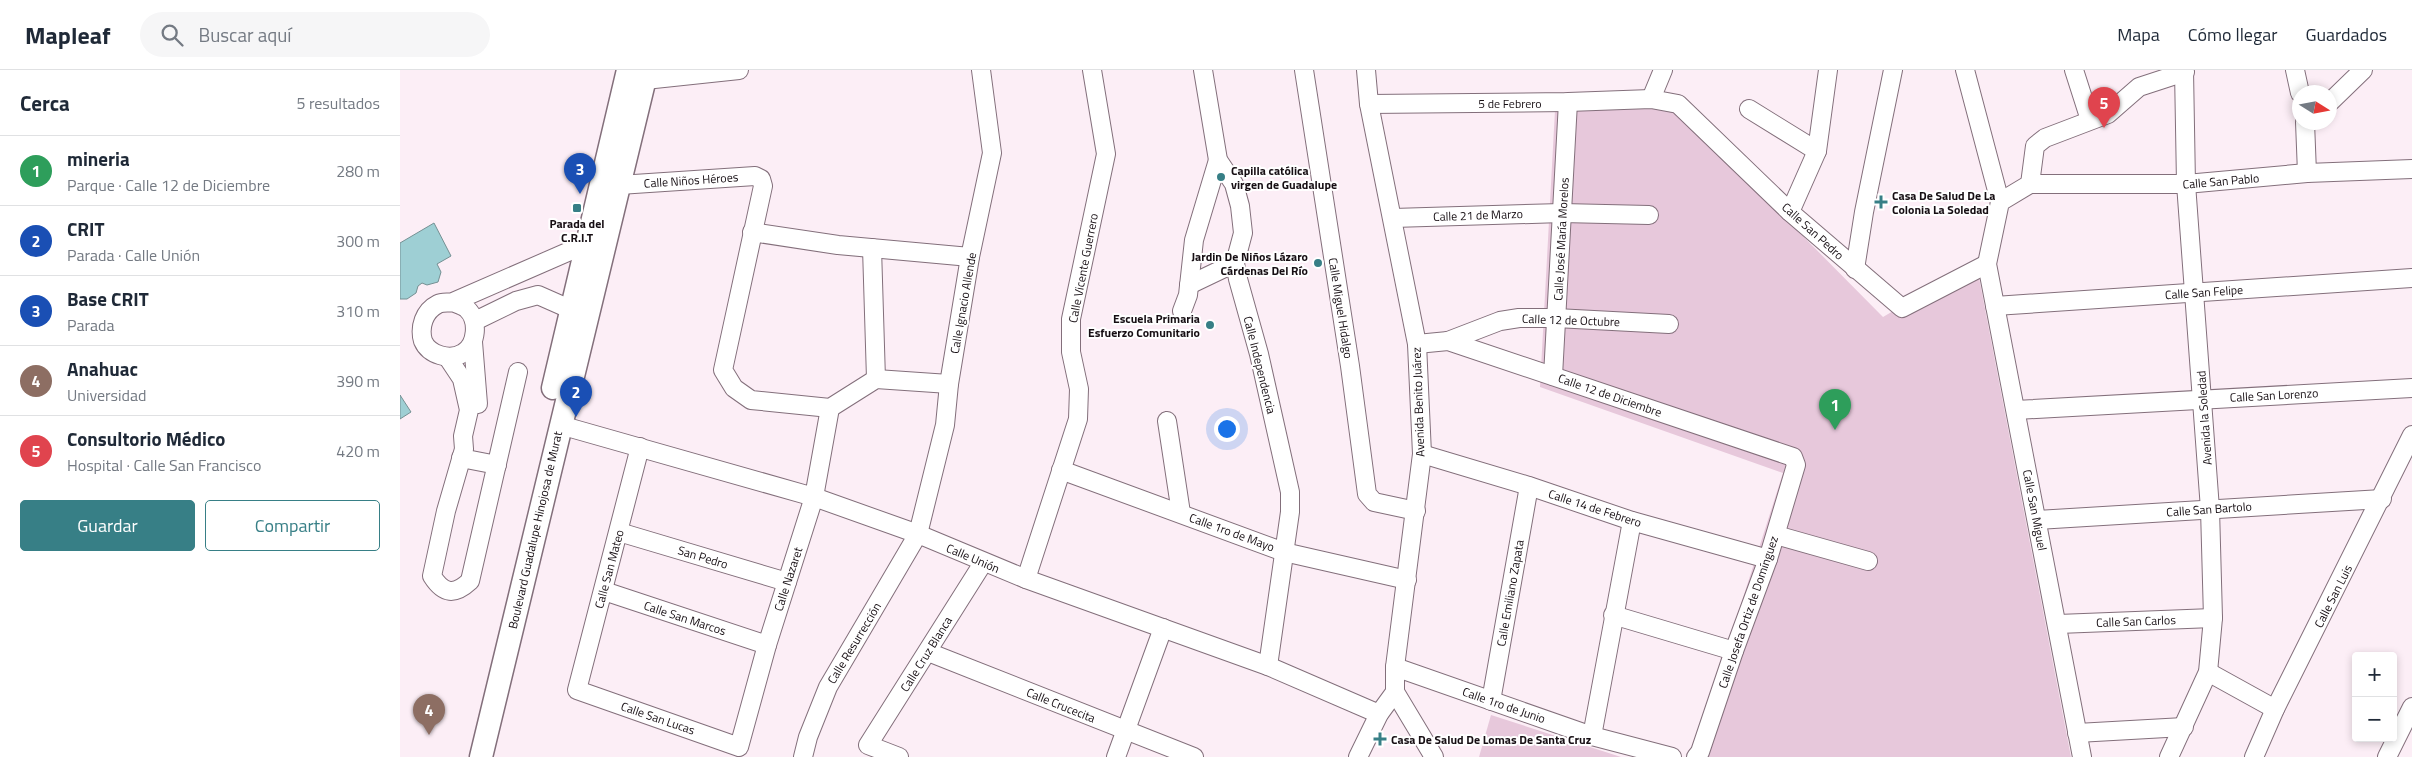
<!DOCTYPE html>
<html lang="es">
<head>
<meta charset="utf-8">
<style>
	:root { --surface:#fff; --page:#f6f6f7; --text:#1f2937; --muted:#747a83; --line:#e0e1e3; --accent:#377f86 }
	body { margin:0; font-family:"Titillium Web",sans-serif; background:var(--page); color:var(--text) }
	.controls { position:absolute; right:15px; bottom:15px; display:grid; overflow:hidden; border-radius:5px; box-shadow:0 2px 8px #0003 }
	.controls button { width:45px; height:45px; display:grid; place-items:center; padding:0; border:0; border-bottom:1px solid var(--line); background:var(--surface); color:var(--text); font:25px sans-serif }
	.compass { position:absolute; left:1892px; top:15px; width:45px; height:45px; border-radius:50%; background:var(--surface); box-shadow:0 2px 8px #0003; rotate:101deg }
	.you { position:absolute; left:826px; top:358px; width:18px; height:18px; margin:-12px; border:4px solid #fff; border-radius:50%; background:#1a73e8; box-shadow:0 0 0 8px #1a73e833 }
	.badge { display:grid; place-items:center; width:32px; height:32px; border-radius:50%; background:var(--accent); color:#fff; font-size:16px; font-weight:700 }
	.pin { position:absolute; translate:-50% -41px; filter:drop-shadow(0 1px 2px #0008) }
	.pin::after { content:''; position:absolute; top:26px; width:18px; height:15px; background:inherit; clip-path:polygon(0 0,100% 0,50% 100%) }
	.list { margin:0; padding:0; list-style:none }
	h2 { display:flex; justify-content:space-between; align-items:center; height:65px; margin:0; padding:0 20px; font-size:21px }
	h2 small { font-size:16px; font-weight:400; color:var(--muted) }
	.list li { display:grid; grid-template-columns:32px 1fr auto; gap:15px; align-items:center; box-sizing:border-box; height:70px; padding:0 20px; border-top:1px solid var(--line) }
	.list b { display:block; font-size:19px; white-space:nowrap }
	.list p { margin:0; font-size:16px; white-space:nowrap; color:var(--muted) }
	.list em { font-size:16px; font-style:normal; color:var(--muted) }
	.actions { display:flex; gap:10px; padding:15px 20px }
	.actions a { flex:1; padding:11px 0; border:1px solid var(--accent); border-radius:5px; text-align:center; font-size:18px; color:var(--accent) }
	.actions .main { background:var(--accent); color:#fff }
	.icon { flex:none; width:28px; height:28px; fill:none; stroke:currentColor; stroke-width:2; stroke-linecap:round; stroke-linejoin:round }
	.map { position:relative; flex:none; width:2012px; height:687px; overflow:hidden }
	header { display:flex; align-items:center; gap:30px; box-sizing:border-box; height:70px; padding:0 25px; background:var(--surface); border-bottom:1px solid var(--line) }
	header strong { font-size:24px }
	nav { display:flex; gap:28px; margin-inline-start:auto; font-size:18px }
	.search { width:350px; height:45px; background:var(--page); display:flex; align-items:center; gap:12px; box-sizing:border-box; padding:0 18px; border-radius:28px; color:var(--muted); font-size:19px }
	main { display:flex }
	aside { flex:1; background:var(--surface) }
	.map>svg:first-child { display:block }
	.green { fill:#e7c8db }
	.building { fill:#9ecfd4; stroke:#759093 }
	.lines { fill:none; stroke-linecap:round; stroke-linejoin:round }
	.minor-casing { stroke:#836f7b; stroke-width:20 }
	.major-casing { stroke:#836f7b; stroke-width:25 }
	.minor { stroke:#fff; stroke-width:18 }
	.major { stroke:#fff; stroke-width:22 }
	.poi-dot { fill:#377f86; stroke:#fff; stroke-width:2 }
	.labels { text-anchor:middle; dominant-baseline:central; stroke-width:4; stroke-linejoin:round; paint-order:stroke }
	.street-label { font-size:12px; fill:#160e13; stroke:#fff }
	.poi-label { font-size:12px; font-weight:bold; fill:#160e13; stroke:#fff; text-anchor:start }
</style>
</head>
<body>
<header>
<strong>Mapleaf</strong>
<div class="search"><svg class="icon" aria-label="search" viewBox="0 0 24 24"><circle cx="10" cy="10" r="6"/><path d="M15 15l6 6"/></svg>Buscar aquí</div>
<nav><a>Mapa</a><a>Cómo llegar</a><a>Guardados</a></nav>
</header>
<main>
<aside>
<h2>Cerca<small>5 resultados</small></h2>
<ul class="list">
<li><span class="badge" style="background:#2e9e5b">1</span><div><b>mineria</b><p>Parque · Calle 12 de Diciembre</p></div><em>280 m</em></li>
<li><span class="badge" style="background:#1a4fb4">2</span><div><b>CRIT</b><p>Parada · Calle Unión</p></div><em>300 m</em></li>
<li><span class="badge" style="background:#1a4fb4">3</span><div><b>Base CRIT</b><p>Parada</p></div><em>310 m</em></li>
<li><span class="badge" style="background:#8d6e63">4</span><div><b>Anahuac</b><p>Universidad</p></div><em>390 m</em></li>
<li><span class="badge" style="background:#e0444e">5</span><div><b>Consultorio Médico</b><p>Hospital · Calle San Francisco</p></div><em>420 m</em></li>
</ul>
<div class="actions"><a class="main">Guardar</a><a>Compartir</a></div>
</aside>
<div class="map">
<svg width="2012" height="687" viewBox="0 0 2012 687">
	<rect width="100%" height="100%" fill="#fceef6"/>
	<g class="green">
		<polygon points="1276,38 1483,247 1576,192 1671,687 1292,687 1383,403 1140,317 1155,40"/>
		<polygon points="1091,645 1221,687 1079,687"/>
	</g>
	<g class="building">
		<polygon points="34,153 51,186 37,194 41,202 38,212 27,215 22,213 18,216 16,223 7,229 0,229 0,173"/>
		<polygon points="0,325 11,342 0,349"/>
	</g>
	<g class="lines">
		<g class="minor-casing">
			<g id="minor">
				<polyline points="803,0 818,90 834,114 840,136 843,163 835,193 838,209 859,284 890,422 890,442 868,596"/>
				<polyline points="904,0 950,296 967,424 974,432 1016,441"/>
				<polyline points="966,0 969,34 1017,274 1022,384 995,597 995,622 1034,687"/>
				<polyline points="1565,0 1600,132"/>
				<polyline points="1674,0 1690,50"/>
				<polyline points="1895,0 1900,23"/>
				<polyline points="245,10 339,0"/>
				<polyline points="1251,29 1263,0"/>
				<polyline points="1930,32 1963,0"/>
				<polyline points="969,34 1168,32 1251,29 1278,34 1390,142 1502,238 1587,194"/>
				<polyline points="1349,39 1417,81"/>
				<polyline points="1905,52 1907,103"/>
				<polyline points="1630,114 1786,114 1907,103 2012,99"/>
				<polyline points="219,115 355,106 361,109 363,116 323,300 334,318 351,330 430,338 476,309 549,314"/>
				<polyline points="1390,142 1417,81 1428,0"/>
				<polyline points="993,148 1162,143 1249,145"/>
				<polyline points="352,162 438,175 570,187"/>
				<polyline points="472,178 476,309"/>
				<polyline points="1455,199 1464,142 1493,0"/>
				<polyline points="789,215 835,193"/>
				<path d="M53 232C57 234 64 236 67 239 79 250 77 275 63 283 50 291 29 285 23 271 19 257 24 241 38 234 42 232 49 233 53 232L186 174"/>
				<polyline points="1595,236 2012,208"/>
				<polyline points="782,241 788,225 794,170 818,90"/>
				<polyline points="75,251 116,231 138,225 172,240"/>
				<polyline points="1048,271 1100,251 1119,248 1156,248 1269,254"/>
				<polyline points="73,272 78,334"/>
				<polyline points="1017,274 1048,271 1393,387 1396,395 1368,489 1334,581 1300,682 1296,687"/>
				<path d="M48 288 62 309 69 340 63 366 64 379 46 441 32 506C44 525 55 525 70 511L118 302"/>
				<polyline points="1153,306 1168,32"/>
				<polyline points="1616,340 2012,318"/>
				<polyline points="767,351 781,443"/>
				<polyline points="160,355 414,427 518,464 626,509 868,596 979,644"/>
				<polyline points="240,377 177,620 339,677 367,575 414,427 430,338"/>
				<polyline points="1022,384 1129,416 1232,451 1368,489"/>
				<polyline points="61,388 97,395"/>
				<polyline points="661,400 884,482 1007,510"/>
				<polyline points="1637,450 1982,429"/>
				<polyline points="219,462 387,512"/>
				<polyline points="1376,465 1468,491"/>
				<polyline points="626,509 678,349 679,319 671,282 671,249 706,84 692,0"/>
				<polyline points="204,521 367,575"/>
				<polyline points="1213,545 1334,581"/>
				<polyline points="1658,554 1813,548"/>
				<polyline points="528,582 794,687"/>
				<polyline points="995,597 1192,666 1272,687"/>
				<polyline points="1808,602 1875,639"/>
				<polyline points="1091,631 1129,416"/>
				<polyline points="1677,663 1784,657"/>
				<polyline points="1192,666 1232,451"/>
				<polyline points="403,687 408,667 428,617 518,464 545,355 549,314 570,187 592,83 581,0"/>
				<polyline points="499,687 468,675 583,493"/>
				<polyline points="716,687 763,558"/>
				<polyline points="958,687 979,644 995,622"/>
				<polyline points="1682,687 1587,194 1600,132 1630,114 1635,76 1645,68 1708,44 1739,17 1785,2"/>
				<polyline points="1769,687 1808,602 1813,548 1810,439 1786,114 1784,0"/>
				<polyline points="1854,687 1875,639 2012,365"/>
				<polyline points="1987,687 2012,637"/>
			</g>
		</g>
		<g class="major-casing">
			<g id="major">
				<polyline points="153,318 228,0"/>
				<polyline points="81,687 247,0"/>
			</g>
		</g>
		<use href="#minor" class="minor"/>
		<use href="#major" class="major"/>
	</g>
	<g class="poi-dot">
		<circle cx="821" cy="107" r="5"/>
		<path d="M1478.5 124.5h5v5h5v5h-5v5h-5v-5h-5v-5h5z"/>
		<rect x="172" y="133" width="10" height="10" rx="2.5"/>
		<circle cx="918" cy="193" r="5"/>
		<circle cx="810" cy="255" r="5"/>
		<path d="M977.5 661.5h5v5h5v5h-5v5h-5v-5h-5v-5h5z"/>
	</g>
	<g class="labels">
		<g class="street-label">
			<text x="1110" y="33">5 de Febrero</text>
			<text transform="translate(291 110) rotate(-4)">Calle Niños Héroes</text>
			<text transform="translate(1821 111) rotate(-5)">Calle San Pablo</text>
			<text transform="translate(1078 145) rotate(-2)">Calle 21 de Marzo</text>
			<text transform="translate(1413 161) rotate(42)">Calle San Pedro</text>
			<text transform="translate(1161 169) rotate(-87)">Calle José María Morelos</text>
			<text transform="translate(683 198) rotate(-79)">Calle Vicente Guerrero</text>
			<text transform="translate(1804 222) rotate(-4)">Calle San Felipe</text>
			<text transform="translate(563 233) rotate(-80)">Calle Ignacio Allende</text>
			<text transform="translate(941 238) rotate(81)">Calle Miguel Hidalgo</text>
			<text transform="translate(1171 250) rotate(2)">Calle 12 de Octubre</text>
			<text transform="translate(860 295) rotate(76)">Calle Independencia</text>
			<text transform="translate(1210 325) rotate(19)">Calle 12 de Diciembre</text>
			<text transform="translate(1874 325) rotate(-3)">Calle San Lorenzo</text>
			<text transform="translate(1018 332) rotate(-92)">Avenida Benito Juárez</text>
			<text transform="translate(1804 348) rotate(-94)">Avenida la Soledad</text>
			<text transform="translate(1195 438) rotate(18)">Calle 14 de Febrero</text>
			<text transform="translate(1809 439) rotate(-4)">Calle San Bartolo</text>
			<text transform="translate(1635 440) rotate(79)">Calle San Miguel</text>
			<text transform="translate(135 460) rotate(-77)">Boulevard Guadalupe Hinojosa de Murat</text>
			<text transform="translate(832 462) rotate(20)">Calle 1ro de Mayo</text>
			<text transform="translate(303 487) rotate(17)">San Pedro</text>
			<text transform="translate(573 488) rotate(23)">Calle Unión</text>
			<text transform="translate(209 499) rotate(-75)">Calle San Mateo</text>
			<text transform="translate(388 509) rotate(-72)">Calle Nazaret</text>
			<text transform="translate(1110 523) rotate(-80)">Calle Emiliano Zapata</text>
			<text transform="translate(1933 526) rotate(-63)">Calle San Luis</text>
			<text transform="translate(1348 542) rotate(-71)">Calle Josefa Ortiz de Domínguez</text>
			<text transform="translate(285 548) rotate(18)">Calle San Marcos</text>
			<text transform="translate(1736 551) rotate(-2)">Calle San Carlos</text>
			<text transform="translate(454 573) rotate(-59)">Calle Resurrección</text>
			<text transform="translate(526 584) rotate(-58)">Calle Cruz Blanca</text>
			<text transform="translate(661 635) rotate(22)">Calle Crucecita</text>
			<text transform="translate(1104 635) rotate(19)">Calle 1ro de Junio</text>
			<text transform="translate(258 648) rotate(19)">Calle San Lucas</text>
		</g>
		<g class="poi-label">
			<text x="831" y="100">Capilla católica<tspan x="831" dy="14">virgen de Guadalupe</tspan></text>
			<text x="1492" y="125">Casa De Salud De La<tspan x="1492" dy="14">Colonia La Soledad</tspan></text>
			<text x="177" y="153" text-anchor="middle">Parada del<tspan x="177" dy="14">C.R.I.T</tspan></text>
			<text x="908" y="186" text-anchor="end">Jardin De Niños Lázaro<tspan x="908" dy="14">Cárdenas Del Río</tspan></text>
			<text x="800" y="248" text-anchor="end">Escuela Primaria<tspan x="800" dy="14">Esfuerzo Comunitario</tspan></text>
			<text x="991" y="669">Casa De Salud De Lomas De Santa Cruz</text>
		</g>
	</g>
</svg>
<div class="controls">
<button>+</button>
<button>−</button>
</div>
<svg class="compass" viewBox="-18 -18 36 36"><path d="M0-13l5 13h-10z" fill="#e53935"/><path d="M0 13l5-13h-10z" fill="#747a83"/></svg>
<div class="you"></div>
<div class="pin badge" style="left:1435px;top:360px;background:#2e9e5b">1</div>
<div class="pin badge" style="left:176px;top:347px;background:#1a4fb4">2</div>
<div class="pin badge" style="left:180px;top:124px;background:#1a4fb4">3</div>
<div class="pin badge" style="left:29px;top:665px;background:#8d6e63">4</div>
<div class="pin badge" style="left:1704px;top:58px;background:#e0444e">5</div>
</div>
</main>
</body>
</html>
